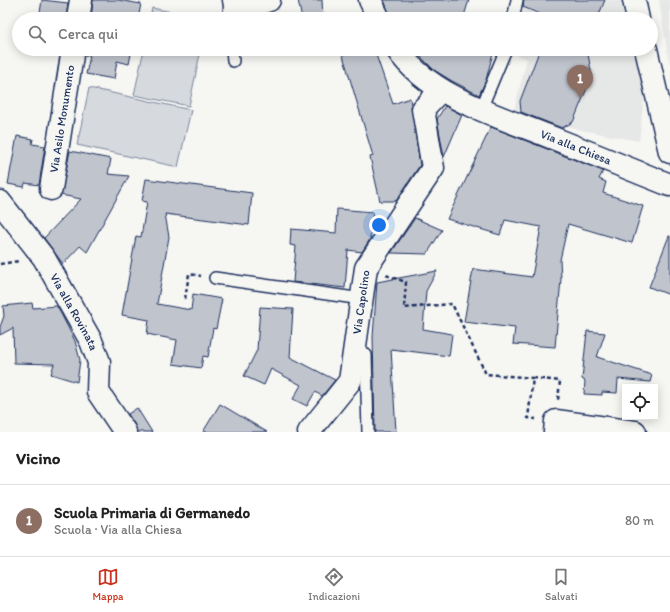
<!DOCTYPE html>
<html lang="it">
<head>
<meta charset="utf-8">
<style>
	:root { --surface:#fff; --page:#f2f2f2; --text:#222; --muted:#767676; --line:#e0e0e0; --accent:#c8321e }
	body { margin:0; font-family:Itim,sans-serif; background:var(--page); color:var(--text) }
	.controls { position:absolute; right:12px; bottom:12px; display:grid; overflow:hidden; border-radius:0px; box-shadow:0 2px 10px #0003 }
	.controls button { width:36px; height:36px; display:grid; place-items:center; padding:0; border:0; border-bottom:1px solid var(--line); background:var(--surface); color:var(--text); font:20px sans-serif }
	.you { position:absolute; left:379px; top:225px; width:14px; height:14px; margin:-10px; border:3px solid #fff; border-radius:50%; background:#1a73e8; box-shadow:0 0 0 6px #1a73e833 }
	.badge { display:grid; place-items:center; width:26px; height:26px; border-radius:50%; background:var(--accent); color:#fff; font-size:13px; font-weight:700 }
	.pin { position:absolute; translate:-50% -33px; filter:drop-shadow(0 1px 2px #0008) }
	.pin::after { content:''; position:absolute; top:21px; width:14px; height:12px; background:inherit; clip-path:polygon(0 0,100% 0,50% 100%) }
	.list { margin:0; padding:0; list-style:none }
	h2 { display:flex; justify-content:space-between; align-items:center; height:52px; margin:0; padding:0 16px; font-size:17px }
	h2 small { font-size:13px; font-weight:400; color:var(--muted) }
	.list li { display:grid; grid-template-columns:26px 1fr auto; gap:12px; align-items:center; box-sizing:border-box; height:72px; padding:0 16px; border-top:1px solid var(--line) }
	.list b { display:block; font-size:15px; white-space:nowrap }
	.list p { margin:0; font-size:13px; white-space:nowrap; color:var(--muted) }
	.list em { font-size:13px; font-style:normal; color:var(--muted) }
	.icon { flex:none; width:22px; height:22px; fill:none; stroke:currentColor; stroke-width:2; stroke-linecap:round; stroke-linejoin:round }
	.map { position:relative; flex:none; width:670px; height:432px; overflow:hidden }
	.search { position:absolute; background:var(--surface); box-shadow:0 2px 10px #0003; left:12px; right:12px; top:12px; height:44px; display:flex; align-items:center; gap:10px; box-sizing:border-box; padding:0 14px; border-radius:22px; color:var(--muted); font-size:15px }
	.sheet { height:124px; background:var(--surface) }
	nav { display:flex; justify-content:space-around; align-items:center; box-sizing:border-box; height:56px; border-top:1px solid var(--line); background:var(--surface); font-size:11px; color:var(--muted) }
	nav a { display:grid; justify-items:center; gap:2px }
	nav .on { color:var(--accent) }
	.map>svg:first-child { display:block }
	.built { fill:#e6e7e7 }
	.green { fill:#d6d9dd; stroke:#78849e }
	.building { fill:#c0c4cd; stroke:#1b2f5e }
	.lines { fill:none; stroke-linecap:round; stroke-linejoin:round }
	.service-casing { stroke:#1b2f5e; stroke-width:14 }
	.minor-casing { stroke:#1b2f5e; stroke-width:25 }
	.path { stroke:#1b2f5e; stroke-width:2.5; stroke-dasharray:4 3; stroke-linecap:butt }
	.service { stroke:#f6f6f2; stroke-width:11 }
	.minor { stroke:#f6f6f2; stroke-width:22 }
	.labels { text-anchor:middle; dominant-baseline:central; stroke-width:3; stroke-linejoin:round; paint-order:stroke }
	.street-label { font-size:12px; fill:#1b2f5e; stroke:#f6f6f2 }
</style>
</head>
<body>
<div class="map">
<svg width="670" height="432" viewBox="0 0 670 432">
	<rect width="100%" height="100%" fill="#f6f6f2"/>
	<filter id="ink" filterUnits="userSpaceOnUse"><feTurbulence type="fractalNoise" baseFrequency=".025" numOctaves="2"/><feDisplacementMap in="SourceGraphic" scale="8" xChannelSelector="R" yChannelSelector="G"/><feConvolveMatrix kernelMatrix="1 2 1 2 8 2 1 2 1" color-interpolation-filters="sRGB"/></filter>
	<g filter="url(#ink)">
		<g class="built">
			<polygon points="523,0 626,0 631,19 521,19"/>
			<polygon points="659,0 670,0 670,65 669,61"/>
			<polygon points="516,49 638,49 645,87 639,141 581,130 514,110 527,59 516,55"/>
		</g>
		<g class="green">
			<polygon points="152,8 206,19 150,19"/>
			<polygon points="144,49 201,49 189,106 134,95"/>
			<polygon points="89,88 191,110 178,167 77,145"/>
		</g>
		<g class="building">
			<polygon points="42,0 68,3 66,19 39,19"/>
			<polygon points="93,0 118,0 141,4 138,19 91,19"/>
			<polygon points="298,0 322,0 323,19 302,19"/>
			<polygon points="384,0 469,0 463,19 429,19 413,13 409,19 391,19"/>
			<polygon points="524,0 605,0 597,19 538,19 540,14 523,7"/>
			<polygon points="85,49 132,49 129,64 117,61 114,79 86,74 90,56 85,55"/>
			<polygon points="341,49 374,49 393,104 410,98 420,165 396,201 380,201 370,157 373,156"/>
			<polygon points="413,49 494,49 486,80 479,95 452,81 434,70"/>
			<polygon points="540,49 587,49 592,76 573,122 562,128 521,112 520,101"/>
			<polygon points="445,106 462,115 444,157 437,119"/>
			<polygon points="491,127 603,171 599,179 606,182 603,193 643,206 632,243 568,224 560,260 561,279 555,347 513,344 515,328 464,322 473,269 532,277 541,227 505,220 500,235 447,219"/>
			<polygon points="17,136 33,139 32,144 45,146 39,185 25,183 24,187 8,184"/>
			<polygon points="70,151 111,159 108,174 129,176 87,252 80,246 63,264 44,238 81,199 61,195"/>
			<polygon points="146,179 252,193 249,225 165,214 169,237 157,304 191,310 193,294 222,299 216,329 213,328 208,357 203,356 201,368 173,364 177,340 147,334 149,320 122,315 136,236 141,237 147,202 142,201"/>
			<polygon points="337,209 373,212 370,239 362,252 348,250 345,288 293,282 296,246 290,245 291,229 336,233"/>
			<polygon points="415,218 442,230 427,254 391,253"/>
			<polygon points="669,236 670,236 670,295 649,287"/>
			<polygon points="437,271 426,291 423,329 452,334 449,356 391,349 396,432 375,432 373,337 377,282"/>
			<polygon points="32,303 33,308 57,306 75,341 80,360 77,382 51,374 54,364 14,363 13,328 0,335 0,327 4,316 3,306"/>
			<polygon points="260,307 293,309 290,357 335,380 322,396 315,392 307,406 293,399 301,385 271,369 264,385 244,376 257,350"/>
			<polygon points="587,331 605,333 597,357 652,375 650,382 618,379 617,393 602,392 602,395 584,394 585,381 582,379"/>
			<polygon points="220,404 267,432 203,432"/>
			<polygon points="137,408 152,432 137,432 135,425 128,414"/>
		</g>
		<g class="lines">
			<g class="service-casing">
				<g id="service">
					<polyline points="229,0 230,19"/>
					<polyline points="513,19 517,0"/>
					<polyline points="232,49 233,61"/>
					<polyline points="481,109 506,49"/>
					<polyline points="215,278 362,299"/>
					<polyline points="355,347 366,355 368,432"/>
				</g>
			</g>
			<g class="minor-casing">
				<g id="minor">
					<polyline points="234,0 251,6 269,0"/>
					<polyline points="370,0 379,19"/>
					<polyline points="634,0 638,19"/>
					<polyline points="78,19 81,0"/>
					<path id="s1" d="M397 49C428 96 498 116 548 136 589 152 629 169 670 185"/>
					<polyline points="646,49 670,152"/>
					<path id="s2" d="M51 189 73 49"/>
					<path id="s3" d="M0 202 44 258 91 341 99 362 98 392 125 432"/>
					<path id="s4" d="M309 432 350 381 366 268 433 168 423 109 441 90"/>
					<polyline points="555,432 556,421 635,432"/>
				</g>
			</g>
			<g class="path">
				<polyline points="0,264 19,261"/>
				<polyline points="386,275 406,282 404,308 452,304 486,374 533,378 528,418 536,419"/>
				<polyline points="185,299 189,274 201,276"/>
				<polyline points="533,378 560,381 558,400"/>
			</g>
			<use href="#service" class="service"/>
			<use href="#minor" class="minor"/>
		</g>
	</g>
	<g class="labels">
		<g class="street-label">
			<text stroke="none"><textPath href="#s2" startOffset="71">Via Asilo Monumento</textPath></text>
			<text stroke="none"><textPath href="#s1" startOffset="207">Via alla Chiesa</textPath></text>
			<text stroke="none"><textPath href="#s4" startOffset="145">Via Capolino</textPath></text>
			<text stroke="none"><textPath href="#s3" startOffset="133">Via alla Rovinata</textPath></text>
		</g>
	</g>
</svg>
<div class="controls">
<button><svg class="icon" aria-label="locate" viewBox="0 0 24 24"><circle cx="12" cy="12" r="6"/><path d="M12 2v4M12 18v4M2 12h4M18 12h4"/></svg></button>
</div>
<div class="you"></div>
<div class="pin badge" style="left:580px;top:98px;background:#8d6e63">1</div>
<div class="search"><svg class="icon" aria-label="search" viewBox="0 0 24 24"><circle cx="10" cy="10" r="6"/><path d="M15 15l6 6"/></svg>Cerca qui</div>
</div>
<section class="sheet">
<h2>Vicino<small></small></h2>
<ul class="list">
<li><span class="badge" style="background:#8d6e63">1</span><div><b>Scuola Primaria di Germanedo</b><p>Scuola · Via alla Chiesa</p></div><em>80 m</em></li>
</ul>
</section>
<nav>
<a class="on"><svg class="icon" aria-label="map" viewBox="0 0 24 24"><path d="M3 6l6-2 6 2 6-2v14l-6 2-6-2-6 2zM9 4v14M15 6v14"/></svg>Mappa</a>
<a><svg class="icon" aria-label="directions" viewBox="0 0 24 24"><path d="M12 3l9 9-9 9-9-9zM9 14v-3h6M13 9l2 2-2 2"/></svg>Indicazioni</a>
<a><svg class="icon" aria-label="saved" viewBox="0 0 24 24"><path d="M7 4h10v16l-5-4-5 4z"/></svg>Salvati</a>
</nav>
</body>
</html>
